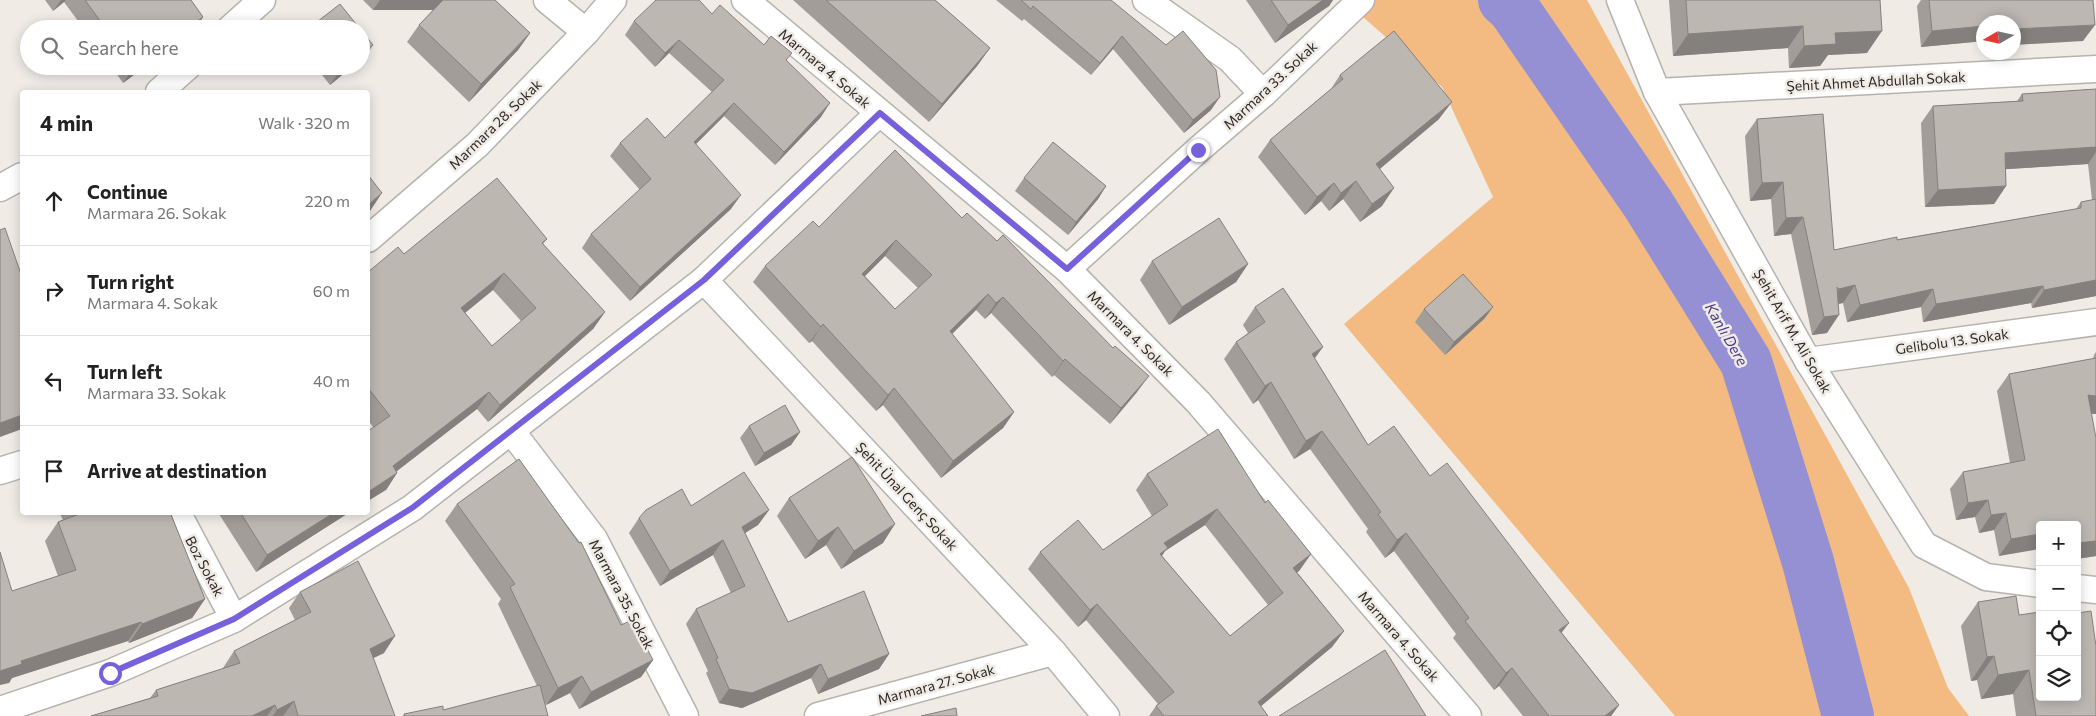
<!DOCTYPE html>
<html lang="en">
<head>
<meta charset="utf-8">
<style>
	:root { --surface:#fff; --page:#f6f6f6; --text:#222; --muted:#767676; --line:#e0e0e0 }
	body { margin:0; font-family:Commissioner,sans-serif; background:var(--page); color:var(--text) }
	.controls { position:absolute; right:15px; bottom:15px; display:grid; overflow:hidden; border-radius:5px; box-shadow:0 2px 12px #0003 }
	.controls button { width:45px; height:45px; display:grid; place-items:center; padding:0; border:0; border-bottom:1px solid var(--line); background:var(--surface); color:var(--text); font:25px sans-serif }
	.compass { position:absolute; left:1976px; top:15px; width:45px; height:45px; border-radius:50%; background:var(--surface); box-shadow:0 2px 12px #0003; rotate:261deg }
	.stop { position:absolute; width:15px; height:15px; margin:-11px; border:4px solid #7660db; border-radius:50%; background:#fff }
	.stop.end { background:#7660db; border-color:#fff; box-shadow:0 1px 5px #0008 }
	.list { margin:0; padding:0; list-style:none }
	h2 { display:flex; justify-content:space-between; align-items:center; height:65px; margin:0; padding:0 20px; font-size:21px }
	h2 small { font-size:16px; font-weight:400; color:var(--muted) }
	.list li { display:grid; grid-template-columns:32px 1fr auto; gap:15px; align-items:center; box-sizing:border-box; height:90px; padding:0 20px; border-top:1px solid var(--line) }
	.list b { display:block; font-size:19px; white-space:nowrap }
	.list p { margin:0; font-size:16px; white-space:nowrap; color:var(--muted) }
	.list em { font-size:16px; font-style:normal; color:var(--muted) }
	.icon { flex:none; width:28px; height:28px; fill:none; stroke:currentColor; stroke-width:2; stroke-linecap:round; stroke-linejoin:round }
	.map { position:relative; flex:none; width:2096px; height:716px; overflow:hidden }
	.search { position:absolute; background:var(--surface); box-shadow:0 2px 12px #0003; left:20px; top:20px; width:350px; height:55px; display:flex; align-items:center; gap:12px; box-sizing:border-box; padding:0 18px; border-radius:28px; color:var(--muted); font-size:19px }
	.panel { position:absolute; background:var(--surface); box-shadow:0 2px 12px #0003; left:20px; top:90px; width:350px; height:425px; border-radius:5px }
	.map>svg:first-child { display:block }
	.green { fill:#f3bb82 }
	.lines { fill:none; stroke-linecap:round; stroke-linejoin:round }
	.river { stroke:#958fd4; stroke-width:52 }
	.street-casing { stroke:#b7b2ac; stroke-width:29 }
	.street { stroke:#fff; stroke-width:26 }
	.wall { fill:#a39d99; fill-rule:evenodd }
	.shaded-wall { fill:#84807d }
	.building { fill:#bdb7b2; stroke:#84807d; fill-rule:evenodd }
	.route { stroke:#7660db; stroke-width:6 }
	.labels { text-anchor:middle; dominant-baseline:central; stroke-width:5; stroke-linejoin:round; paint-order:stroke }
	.street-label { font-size:14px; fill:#2b2927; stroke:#f0ebe5 }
	.water-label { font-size:15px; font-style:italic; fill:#4a3b8e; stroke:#f0ebe5 }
</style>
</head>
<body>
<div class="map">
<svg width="2096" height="716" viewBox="0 0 2096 716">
	<rect width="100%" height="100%" fill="#f0ebe5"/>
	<polygon class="green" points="1344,0 1587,0 1909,588 1948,688 1969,716 1675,716 1344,324 1493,197 1442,87"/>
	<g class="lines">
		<polyline class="river" points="1504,0 1513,8 1648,204 1746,362 1808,562 1848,716"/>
		<g class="street-casing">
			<g id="street">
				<polyline points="547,0 586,32"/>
				<polyline points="745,0 1067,269 1198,402 1468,716"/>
				<polyline points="1146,0 1230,59 1263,94"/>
				<polyline points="1620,0 1657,92 1808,361 1924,545 1986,577 2040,584"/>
				<polyline points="230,29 262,0"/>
				<polyline points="159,92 188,66"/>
				<polyline points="1657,92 2096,69"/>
				<polyline points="0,188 22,176"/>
				<polyline points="368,239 477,145 586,32 613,0"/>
				<polyline points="1067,269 1198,150 1263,94 1361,0"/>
				<polyline points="704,280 1053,652 1106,716"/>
				<polyline points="1808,361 2096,322"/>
				<polyline points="512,432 594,539 685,716"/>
				<polyline points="0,471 22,464"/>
				<polyline points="177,512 234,619"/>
				<polyline points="2077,588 2096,590"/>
				<polyline points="0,710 110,673 234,619 412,508 704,280 879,113"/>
				<polyline points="818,716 1053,652"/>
			</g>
		</g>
		<use href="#street" class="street"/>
	</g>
	<g class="wall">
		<polygon points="45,0 191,0 203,17 195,29 84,29 64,2 53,11"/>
		<polygon points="363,0 495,0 530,33 518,50 469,102 407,42 419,25 433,10 373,10"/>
		<polygon points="793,0 935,0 990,48 977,66 929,122"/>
		<polygon points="996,0 1111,0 1211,110 1184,133 1113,49 1091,75 1024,19 1022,21"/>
		<polygon points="1246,0 1333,0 1329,6 1275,43"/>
		<polygon points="1669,0 1880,0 1867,53 1828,55 1820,66 1789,68 1788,48 1673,56"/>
		<polygon points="1921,0 2093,0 2083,41 2014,22 1984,22 1984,41 1921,47 1917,6"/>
		<polygon points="712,14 764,45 786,61 821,117 775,165 724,116 696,144 731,209 630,301 582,248 591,234 640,190 610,156 620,143 665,138 712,92 669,53 655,67 625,35 634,21"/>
		<polygon points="111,66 146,66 123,83"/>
		<polygon points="315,66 353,66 330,85"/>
		<polygon points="1340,75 1439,119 1380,169 1382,206 1360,222 1343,199 1329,211 1321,201 1305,215 1258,157 1270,140 1331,89"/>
		<polygon points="2096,89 2096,296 2032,308 2031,303 1923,322 1921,307 1847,322 1843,303 1838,304 1827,333 1812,335 1791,234 1774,236 1771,199 1750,201 1745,136 1757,119 1834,250 2076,209 2081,202 2092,200 2088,164 2006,169 2006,186 1994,204 1925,207 1921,123 1933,106 2017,101 2022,94"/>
		<polygon points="1024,178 1106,186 1098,199 1068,235 1015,191"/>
		<path d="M962 218 1137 392 1110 424 1054 375 1052 377 991 313 985 319 976 310 952 334 1014 412 1003 428 941 478 883 405 876 411 812 341 809 343 753 282 765 266 819 227ZM885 256 918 288 895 309 865 276Z"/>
		<path d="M547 239 543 244 605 312 593 329 488 422 477 409 396 472 397 473 386 490 373 427 368 420V272L404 254ZM493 290 521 321 492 346 465 313Z"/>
		<polygon points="1152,261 1248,264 1236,282 1169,325 1140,280"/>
		<polygon points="1255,307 1315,359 1368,445 1430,476 1562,633 1619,705 1611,716 1523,716 1499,686 1494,690 1453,638 1456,634 1394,551 1385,558 1366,532 1368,529 1310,449 1294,459 1258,400 1253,404 1224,359 1236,342 1248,333 1243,325"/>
		<polygon points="1493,307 1484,319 1445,355 1415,322 1424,309"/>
		<polygon points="2096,352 2096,414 2091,414 2096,556 2077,559 2077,525 1999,556 1994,530 1979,533 1975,517 1956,520 1950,489 1963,472 2010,463 1997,391 2009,374 2093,359 2094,355"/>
		<polygon points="749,426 800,432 791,445 755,466 740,438"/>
		<path d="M1147 474 1265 503 1311 554 1299 571 1297 572 1344 631 1332 647 1261 706 1268 716H1149L1156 706 1158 704 1086 620 1078 627 1028 569 1040 552 1103 550 1152 516 1136 490ZM1205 525 1268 605 1230 636 1162 556 1165 551Z"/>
		<polygon points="789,498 883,543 841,569 826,545 805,559 777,516"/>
		<polygon points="457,504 621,625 653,660 641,677 579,709 570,693 546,705 543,698 548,716 403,716 404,714 443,710 537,686 498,604 501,599 445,521"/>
		<polygon points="691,506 769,510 758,525 745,533 788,622 889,654 879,669 818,694 811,678 742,708 719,703 706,673 708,671 686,624 696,609 731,593 713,555 660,586 629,533 639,518"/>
		<polygon points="59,512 170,512 205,599 192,618 129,643 128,641 12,678 9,683 12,591 58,576 45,541 58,522 63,520"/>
		<polygon points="220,512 350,512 256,572 219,514"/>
		<polygon points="300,592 384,653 373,658 395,716 91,716 150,698 156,690 223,669 223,668 234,651 295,620 289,608"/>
		<polygon points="1978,602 2019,615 2096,716 2016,716 2013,694 1981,699 1977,680 1971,681 1961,626"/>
	</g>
	<g class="shaded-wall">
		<polygon points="61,0 66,0 64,2 53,11"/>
		<polygon points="380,0 444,0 437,10 373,10"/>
		<polygon points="1323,0 1333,0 1329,6 1275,43 1288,25"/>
		<polygon points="203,17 195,29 187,29"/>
		<polygon points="2095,25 2083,41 2014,45 2014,29"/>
		<polygon points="1803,26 1788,48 1673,56 1688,34"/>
		<polygon points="1984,26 1984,41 1921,47 1932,31"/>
		<polygon points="1882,31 1867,53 1828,55 1820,66 1789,68 1804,46 1835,33"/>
		<polygon points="530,33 518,50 469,102 481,84"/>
		<polygon points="1122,36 1113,49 1091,75 1100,63"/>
		<polygon points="679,40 669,53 655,67 665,53"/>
		<polygon points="373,45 364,58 361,60 361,54"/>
		<polygon points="990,48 977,66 929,122 942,104"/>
		<polygon points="135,66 146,66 123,83 134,67"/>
		<polygon points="346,66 353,66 330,85 339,72"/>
		<polygon points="1220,97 1211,110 1184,133 1193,120"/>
		<polygon points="1452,102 1439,119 1364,182 1376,164"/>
		<polygon points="734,103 724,116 684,156 694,142"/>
		<polygon points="830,103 821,117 775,165 784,152"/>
		<polygon points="2096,147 2096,152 2088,164 1992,170 2005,153"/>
		<polygon points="1356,181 1343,199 1329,211 1341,193"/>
		<polygon points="1783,182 1771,199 1750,201 1762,183"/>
		<polygon points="1334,183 1321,201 1305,215 1317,197"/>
		<polygon points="1106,186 1098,199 1068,235 1076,222"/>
		<polygon points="2006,186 1994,204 1925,207 1938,190"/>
		<polygon points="1394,188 1382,206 1360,222 1372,204"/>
		<polygon points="382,193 370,211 368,213 368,205"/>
		<polygon points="741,195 731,209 630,301 640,287"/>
		<polygon points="1803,217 1791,234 1774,236 1786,218"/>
		<polygon points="896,240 885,256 851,290 862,274"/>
		<polygon points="1248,264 1236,282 1169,325 1182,307"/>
		<polygon points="504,273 493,290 450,325 461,308"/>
		<polygon points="2096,280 2096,296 2032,308 2044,290"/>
		<polygon points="1855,285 1843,303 1827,306 1839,289"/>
		<polygon points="2043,286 2031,303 1923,322 1936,304"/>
		<polygon points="1933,289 1921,307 1847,322 1860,305"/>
		<polygon points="988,294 976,310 939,347 950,331"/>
		<polygon points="1003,297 991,313 985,319 996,303"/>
		<polygon points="1493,307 1484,319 1445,355 1454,342"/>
		<polygon points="605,312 593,329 488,422 500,405"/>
		<polygon points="1839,315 1827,333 1812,335 1824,317"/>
		<polygon points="823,324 812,341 809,343 821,327"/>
		<polygon points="1323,347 1310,365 1312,354"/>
		<polygon points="1065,359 1054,375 1052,377 1063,361"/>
		<polygon points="1149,376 1137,392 1110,424 1121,408"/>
		<polygon points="1271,382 1258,400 1253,404 1265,386"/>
		<polygon points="894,388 883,405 876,411 888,395"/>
		<polygon points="489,392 477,409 381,483 393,466"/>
		<polygon points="2088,395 2096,396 2096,414 2076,412"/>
		<polygon points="1014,412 1003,428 941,478 953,461"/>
		<polygon points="22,415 22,429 0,437 0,423"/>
		<polygon points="1322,431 1310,449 1294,459 1306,441"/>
		<polygon points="800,432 791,445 755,466 764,453"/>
		<polygon points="397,473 386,490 368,501 368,492"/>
		<polygon points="1988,500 1975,517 1956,520 1968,503"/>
		<polygon points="1217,509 1205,525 1165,551 1156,565 1164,543"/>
		<polygon points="769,510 758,525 732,541 742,527"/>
		<polygon points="335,512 350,512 256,572 267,555"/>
		<polygon points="2006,513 1994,530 1979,533 1991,515"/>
		<polygon points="895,524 883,543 841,569 854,551"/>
		<polygon points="838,527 826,545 805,559 818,541"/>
		<polygon points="1406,533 1394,551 1385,558 1397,540"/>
		<polygon points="2040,534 2040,549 1999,556 2011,539"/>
		<polygon points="723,540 713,555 660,586 670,571"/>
		<polygon points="2096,541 2096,556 2077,559 2077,543"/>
		<polygon points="1311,554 1299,571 1281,584 1293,568"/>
		<polygon points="205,599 192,618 129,643 142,624"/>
		<polygon points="1097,604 1086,620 1078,627 1090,610"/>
		<polygon points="141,622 128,641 12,678 9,683 0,685 0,671 21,661"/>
		<polygon points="1569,623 1556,640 1559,630"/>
		<polygon points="1344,631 1332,647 1249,716 1258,702"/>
		<polygon points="395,636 384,653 359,665 370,649"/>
		<polygon points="889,654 879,669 818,694 828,679"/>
		<polygon points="1994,656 1977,680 1971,681 1987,657"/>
		<polygon points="653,660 641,677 579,709 591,692"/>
		<polygon points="821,664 811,678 742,708 719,703 729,689"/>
		<polygon points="1512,668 1499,686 1494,690 1506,673"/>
		<polygon points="2029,670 2013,694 1981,699 1998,675"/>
		<polygon points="582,676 570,693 546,705 558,688"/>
		<polygon points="294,701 283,716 273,716 277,710"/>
		<polygon points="275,705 267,716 252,716"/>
		<polygon points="1619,705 1611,716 1605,716"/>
	</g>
	<g class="building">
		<polygon points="85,0 191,0 203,17 187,29 106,29"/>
		<polygon points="443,0 495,0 530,33 481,84 419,25"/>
		<polygon points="656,0 699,0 712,14 720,5 764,45 771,36 792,53 786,60 830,103 784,152 734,103 694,142 741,195 640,287 591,234 651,179 620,143 647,118 665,138 724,80 679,40 665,53 634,21"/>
		<polygon points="826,0 935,0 990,48 942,104"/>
		<polygon points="1021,0 1111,0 1166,45 1183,31 1216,70 1220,97 1193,120 1122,36 1100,63 1033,6 1031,9"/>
		<polygon points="1271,0 1323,0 1288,25"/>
		<polygon points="1686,0 1880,0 1882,31 1835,33 1836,44 1804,46 1803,26 1688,34"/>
		<polygon points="1929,0 2093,0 2095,25 2014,29 2014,22 1984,22 1984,26 1932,31"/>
		<polygon points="340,4 360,29 308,29"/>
		<polygon points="361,30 373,45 361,54"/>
		<polygon points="1394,31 1452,102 1376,164 1394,188 1372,204 1356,181 1341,193 1334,183 1317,197 1270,140 1343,79 1340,75"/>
		<polygon points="334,66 346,66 339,72"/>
		<polygon points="2096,89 2096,147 2005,153 2006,186 1938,190 1933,106 2023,101 2022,94"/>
		<polygon points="1823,114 1834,250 1897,237 1897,240 2081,208 2081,202 2096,199 2096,280 2044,290 2043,286 1936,304 1933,289 1860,305 1855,285 1839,289 1837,287 1839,315 1824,317 1803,217 1786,218 1783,182 1762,183 1757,119"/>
		<polygon points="1053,142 1106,186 1076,222 1024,178"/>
		<path d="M895 150 962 218 967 213 997 241 1003 235 1113 348 1115 346 1149 376 1121 408 1065 359 1063 361 1003 297 996 303 988 294 950 331 1014 412 953 461 894 388 888 395 823 324 821 327 765 266 813 221 819 227ZM896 240 932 275 895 309 862 274Z"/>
		<polygon points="368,175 382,193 368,205"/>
		<path d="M497 178 547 239 542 243 605 312 500 405 489 392 393 466 397 473 368 492V431L390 416 368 388V272L398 247 404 254ZM504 273 536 308 492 346 461 308Z"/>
		<polygon points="1219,218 1248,264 1182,307 1152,261"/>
		<polygon points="5,228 22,277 22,415 0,423 0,230"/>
		<polygon points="1463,274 1493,307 1454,342 1424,309"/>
		<polygon points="1283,288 1323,347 1312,354 1368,445 1394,426 1430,476 1447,463 1569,623 1559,630 1619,705 1605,716 1549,716 1512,668 1506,673 1465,621 1469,618 1406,533 1397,540 1378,514 1381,512 1322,431 1306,441 1271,382 1265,386 1236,342 1265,322 1255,307"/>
		<polygon points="2096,358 2096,396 2088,395 2096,438 2096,541 2077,543 2077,525 2040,525 2040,534 2011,539 2006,513 1991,515 1988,500 1968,503 1963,472 2025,460 2009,374"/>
		<polygon points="785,405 800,432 764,453 749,426"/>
		<path d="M1218 429 1265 503 1268 500 1311 554 1293 568 1344 631 1258 702 1268 716H1164L1156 706 1174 692 1097 604 1090 610 1040 552 1078 520 1103 550 1168 505 1147 474ZM1217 509 1283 593 1230 636 1160 554 1168 548 1164 543Z"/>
		<polygon points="852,457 895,524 854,551 838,527 818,541 789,498"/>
		<polygon points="519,459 579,543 581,542 621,625 632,620 653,660 591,692 582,676 558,688 510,587 515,584 457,504"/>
		<polygon points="744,472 769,510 742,527 788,622 864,591 889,654 828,679 821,664 752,693 729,689 716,659 718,658 696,609 745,586 723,540 670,571 639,518 646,510 682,489 691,506"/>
		<polygon points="82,512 170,512 205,599 142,624 141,622 21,661 22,664 0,671 0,552 12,591 76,570 58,522 82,513"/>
		<polygon points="240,512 335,512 267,555"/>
		<polygon points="358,561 395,636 370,649 395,716 298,716 294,701 277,710 275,705 252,716 91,716 158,696 156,690 240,663 234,651 311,612 300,592"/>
		<polygon points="2016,596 2019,615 2040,612 2040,697 2077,697 2077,613 2091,611 2096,646 2096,716 2036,716 2029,670 1998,675 1994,656 1987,657 1978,602"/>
		<polygon points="1385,650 1426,716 1279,716"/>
		<polygon points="540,685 548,716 405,716 404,714 443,706 443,710"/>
		<polygon points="956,708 957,716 921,716"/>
	</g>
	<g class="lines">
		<polyline class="route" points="110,673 234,619 412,508 704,280 880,113 1067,269 1198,150"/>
	</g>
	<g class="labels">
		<g class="street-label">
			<text transform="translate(825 68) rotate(40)">Marmara 4. Sokak</text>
			<text transform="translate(1876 81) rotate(-3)">Şehit Ahmet Abdullah Sokak</text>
			<text transform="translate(1270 85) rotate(-43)">Marmara 33. Sokak</text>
			<text transform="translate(495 124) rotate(-44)">Marmara 28. Sokak</text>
			<text transform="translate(1793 331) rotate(60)">Şehit Arif M. Ali Sokak</text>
			<text transform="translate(1131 333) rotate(45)">Marmara 4. Sokak</text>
			<text transform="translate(1952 341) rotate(-8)">Gelibolu 13. Sokak</text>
			<text transform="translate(907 496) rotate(47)">Şehit Ünal Genç Sokak</text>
			<text transform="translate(205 566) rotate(62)">Boz Sokak</text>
			<text transform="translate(622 594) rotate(62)">Marmara 35. Sokak</text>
			<text transform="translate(1399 636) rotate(49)">Marmara 4. Sokak</text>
			<text transform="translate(936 684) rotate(-15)">Marmara 27. Sokak</text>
		</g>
		<g class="water-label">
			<text transform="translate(1727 334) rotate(60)">Kanlı Dere</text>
		</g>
	</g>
</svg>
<div class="controls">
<button>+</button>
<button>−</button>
<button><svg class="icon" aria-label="locate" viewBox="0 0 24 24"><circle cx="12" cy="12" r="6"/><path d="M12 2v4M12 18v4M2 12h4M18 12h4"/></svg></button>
<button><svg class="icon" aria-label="layers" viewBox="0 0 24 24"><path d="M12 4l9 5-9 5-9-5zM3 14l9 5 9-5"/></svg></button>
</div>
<svg class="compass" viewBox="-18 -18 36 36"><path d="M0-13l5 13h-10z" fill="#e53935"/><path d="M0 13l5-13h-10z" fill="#767676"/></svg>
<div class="stop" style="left:110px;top:673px"></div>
<div class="stop end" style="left:1198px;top:150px"></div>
<div class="search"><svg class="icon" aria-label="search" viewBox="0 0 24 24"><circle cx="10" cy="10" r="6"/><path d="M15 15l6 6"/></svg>Search here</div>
<section class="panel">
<h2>4 min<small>Walk · 320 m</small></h2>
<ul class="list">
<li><svg class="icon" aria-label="ahead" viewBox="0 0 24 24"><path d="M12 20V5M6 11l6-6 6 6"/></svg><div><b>Continue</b><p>Marmara 26. Sokak</p></div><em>220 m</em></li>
<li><svg class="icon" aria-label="right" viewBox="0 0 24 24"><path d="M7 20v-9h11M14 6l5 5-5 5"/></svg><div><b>Turn right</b><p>Marmara 4. Sokak</p></div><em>60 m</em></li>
<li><svg class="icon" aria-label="left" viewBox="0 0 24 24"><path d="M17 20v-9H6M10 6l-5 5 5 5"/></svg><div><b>Turn left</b><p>Marmara 33. Sokak</p></div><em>40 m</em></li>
<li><svg class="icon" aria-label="arrive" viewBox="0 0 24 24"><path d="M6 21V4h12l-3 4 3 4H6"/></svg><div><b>Arrive at destination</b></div></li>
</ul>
</section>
</div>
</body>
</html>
